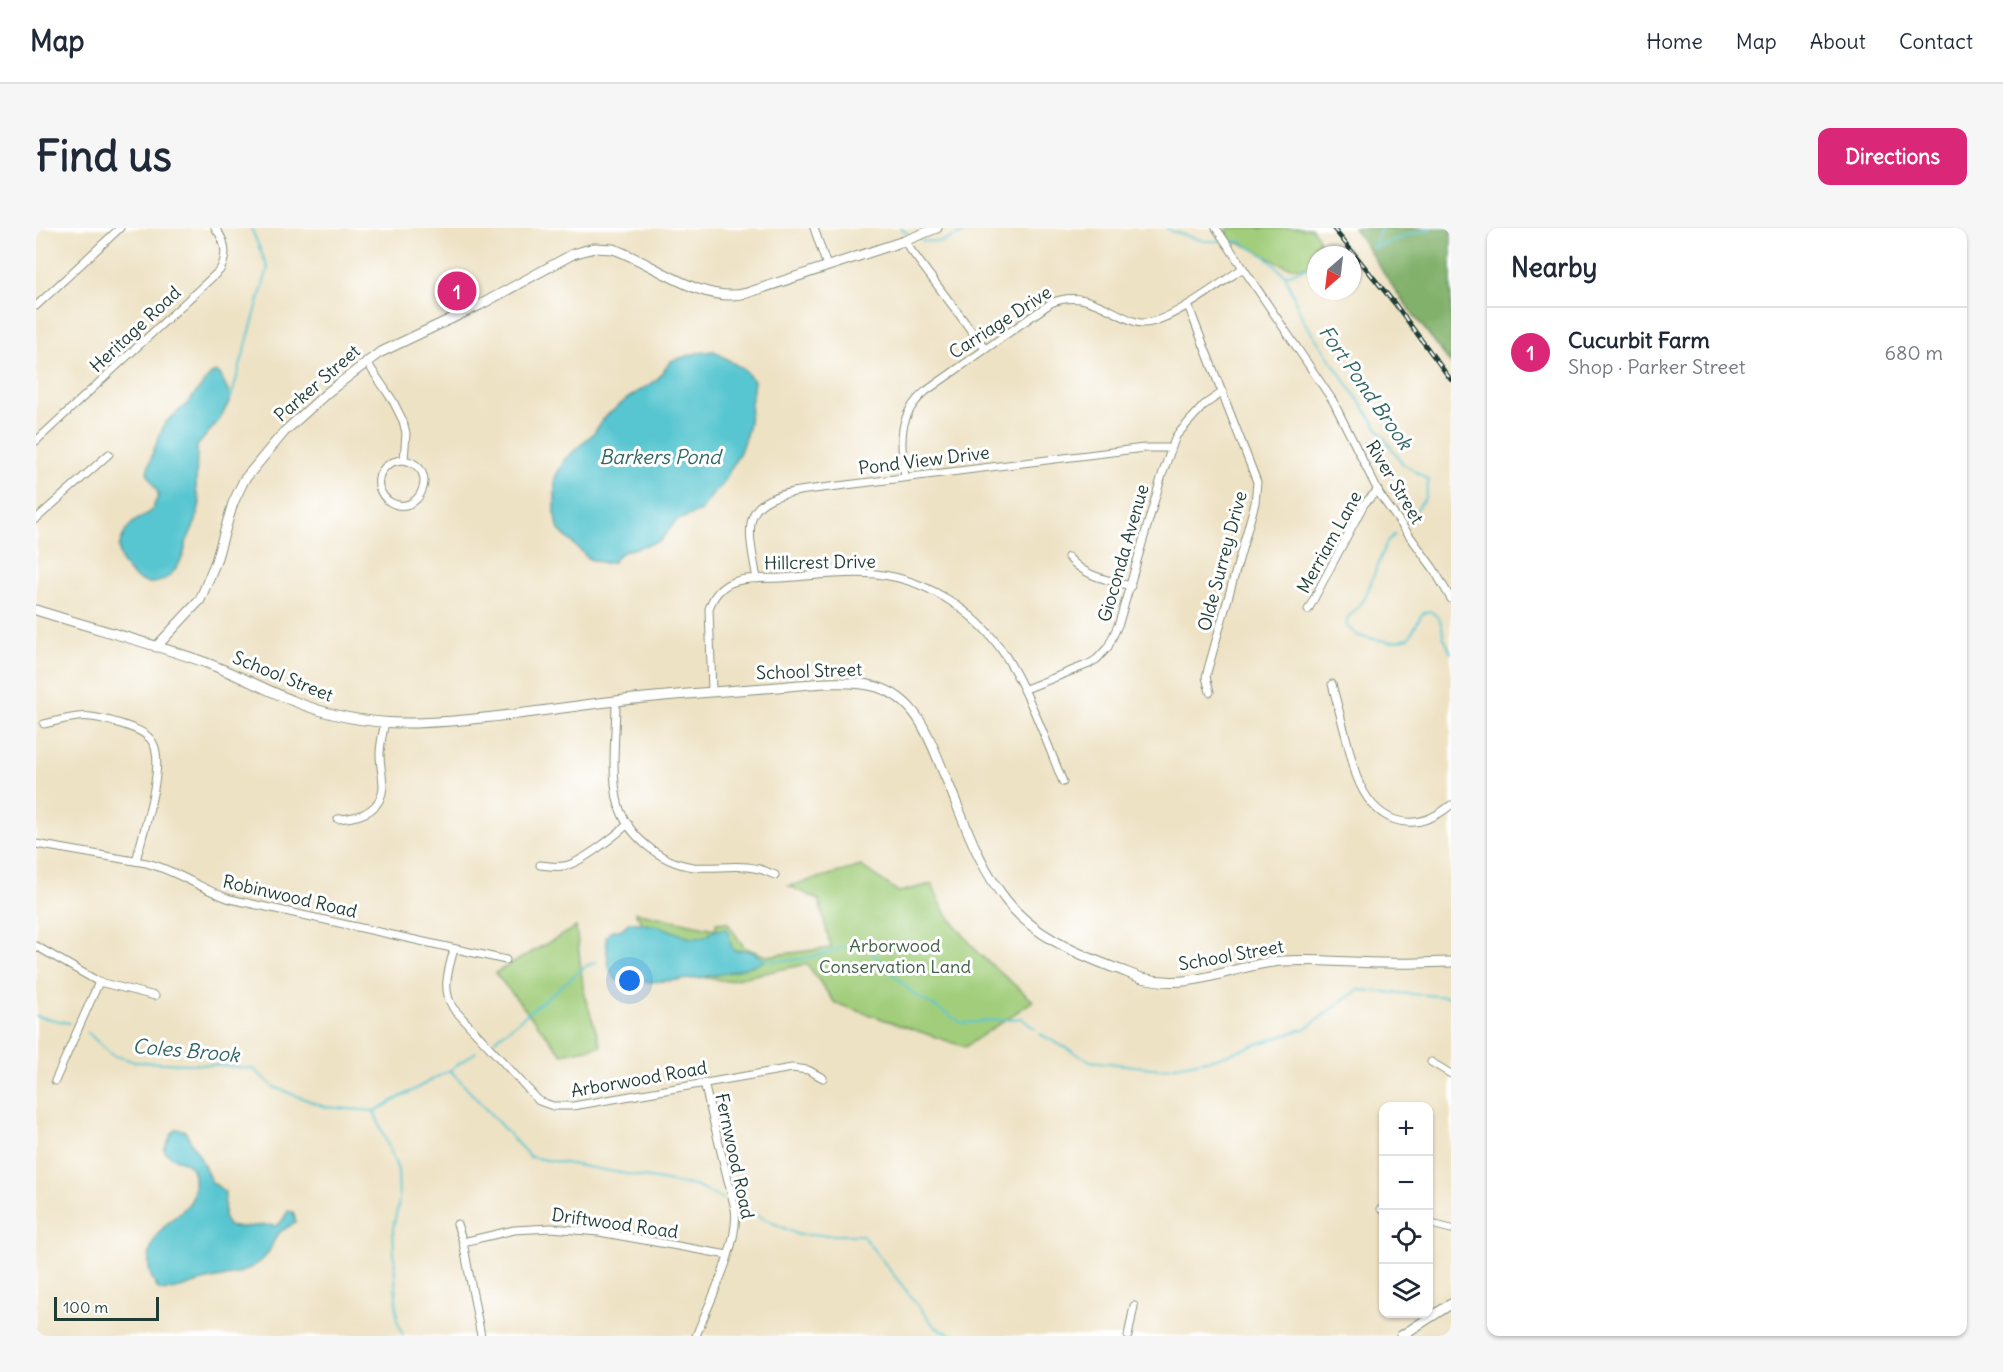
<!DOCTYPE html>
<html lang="en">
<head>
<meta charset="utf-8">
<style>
	:root { --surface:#fff; --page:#f6f6f7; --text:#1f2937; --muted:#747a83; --line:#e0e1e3; --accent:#db2777 }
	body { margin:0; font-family:Delius,sans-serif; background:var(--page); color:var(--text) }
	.controls { position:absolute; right:18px; bottom:18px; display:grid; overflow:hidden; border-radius:12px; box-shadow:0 2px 4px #0004 }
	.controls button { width:54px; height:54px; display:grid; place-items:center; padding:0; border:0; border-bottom:2px solid var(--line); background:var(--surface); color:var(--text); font:30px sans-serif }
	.compass { position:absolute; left:1271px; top:18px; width:54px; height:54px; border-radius:50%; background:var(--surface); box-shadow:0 2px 4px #0004; rotate:208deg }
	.scale { position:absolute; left:18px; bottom:15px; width:105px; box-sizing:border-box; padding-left:6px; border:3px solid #1f3d34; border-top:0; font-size:16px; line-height:21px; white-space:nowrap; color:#1f3d34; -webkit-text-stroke:4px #fff; paint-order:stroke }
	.you { position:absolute; left:594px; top:753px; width:21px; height:21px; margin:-15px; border:4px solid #fff; border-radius:50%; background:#1a73e8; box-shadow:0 0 0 9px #1a73e833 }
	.badge { display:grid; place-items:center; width:39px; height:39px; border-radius:50%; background:var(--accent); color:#fff; font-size:20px; font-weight:700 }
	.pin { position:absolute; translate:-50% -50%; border:3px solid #fff; box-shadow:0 2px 6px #0006 }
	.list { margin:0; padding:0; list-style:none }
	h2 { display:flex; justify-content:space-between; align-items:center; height:78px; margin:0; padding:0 24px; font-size:26px }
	h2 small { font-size:20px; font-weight:400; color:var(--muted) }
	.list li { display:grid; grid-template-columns:39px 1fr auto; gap:18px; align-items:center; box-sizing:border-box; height:90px; padding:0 24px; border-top:2px solid var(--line) }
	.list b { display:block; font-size:22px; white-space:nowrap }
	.list p { margin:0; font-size:20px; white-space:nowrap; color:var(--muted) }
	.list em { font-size:20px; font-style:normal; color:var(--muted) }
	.icon { flex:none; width:33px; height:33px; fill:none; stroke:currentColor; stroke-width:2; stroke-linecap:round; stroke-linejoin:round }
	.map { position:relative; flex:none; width:1415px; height:1108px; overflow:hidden; border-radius:12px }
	header { display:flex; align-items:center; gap:36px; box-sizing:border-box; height:84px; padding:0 30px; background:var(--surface); border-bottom:2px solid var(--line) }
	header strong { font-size:28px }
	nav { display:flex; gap:33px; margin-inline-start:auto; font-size:21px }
	.intro { display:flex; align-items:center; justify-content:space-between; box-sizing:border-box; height:144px; padding:0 36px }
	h1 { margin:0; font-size:42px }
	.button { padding:15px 27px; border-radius:12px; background:var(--accent); color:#fff; font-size:21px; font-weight:700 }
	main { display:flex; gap:36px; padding:0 36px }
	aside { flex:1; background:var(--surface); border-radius:12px; box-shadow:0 2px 4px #0004 }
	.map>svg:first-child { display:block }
	.green { fill:#a2ce7b; stroke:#608658; stroke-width:1.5 }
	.forest { fill:#81b16b; stroke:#507750; stroke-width:1.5 }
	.water { fill:#59c6d0; stroke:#3c8282; stroke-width:1.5 }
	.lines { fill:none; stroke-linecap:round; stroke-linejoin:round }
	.stream { stroke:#59c6d0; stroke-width:2 }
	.minor-casing { stroke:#86907c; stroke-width:9 }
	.tertiary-casing { stroke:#86907c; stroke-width:11 }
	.minor { stroke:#fff; stroke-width:7 }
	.tertiary { stroke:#fff; stroke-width:9 }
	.rail-casing { stroke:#1f3d34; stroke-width:4.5 }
	.rail { stroke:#fff; stroke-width:2; stroke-dasharray:7; stroke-linecap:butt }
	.labels { text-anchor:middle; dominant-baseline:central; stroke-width:6; stroke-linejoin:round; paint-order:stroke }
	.street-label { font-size:18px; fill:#1f3d34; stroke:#fff }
	.park-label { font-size:18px; fill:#406146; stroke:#fff }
	.water-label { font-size:20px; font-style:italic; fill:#306663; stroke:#fff }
</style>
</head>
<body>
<header>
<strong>Map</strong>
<nav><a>Home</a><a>Map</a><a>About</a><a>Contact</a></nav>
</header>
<div class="intro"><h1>Find us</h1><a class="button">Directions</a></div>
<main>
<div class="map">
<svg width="1415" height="1108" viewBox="0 0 1415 1108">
	<rect width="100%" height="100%" fill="#fff"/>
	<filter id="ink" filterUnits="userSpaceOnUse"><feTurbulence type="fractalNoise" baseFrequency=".0167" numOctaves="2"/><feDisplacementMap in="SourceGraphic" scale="12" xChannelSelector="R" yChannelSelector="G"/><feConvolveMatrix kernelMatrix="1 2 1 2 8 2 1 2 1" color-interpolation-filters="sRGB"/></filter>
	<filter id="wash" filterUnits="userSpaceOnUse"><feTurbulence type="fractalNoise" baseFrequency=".008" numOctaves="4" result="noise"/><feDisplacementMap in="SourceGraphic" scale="24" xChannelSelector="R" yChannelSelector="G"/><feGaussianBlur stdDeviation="1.35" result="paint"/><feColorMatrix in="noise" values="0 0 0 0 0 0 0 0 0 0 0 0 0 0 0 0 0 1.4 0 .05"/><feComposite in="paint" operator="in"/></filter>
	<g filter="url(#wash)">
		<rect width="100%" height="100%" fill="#eee2c4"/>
		<g class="green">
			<path d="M1194 0H1275L1281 7 1287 27H1280V36C1243 50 1230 19 1196 14L1189 3Z"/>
			<polygon points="825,638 863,664 896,656 908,683 942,725 997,773 929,819 799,775 771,736 690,753 600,739 607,697 599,684 679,701 680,695 691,694 708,719 730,728 795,720 783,672 753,658"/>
			<polygon points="540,699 548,766 565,818 526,826 459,745"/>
		</g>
		<polygon class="forest" points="1318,0 1415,0 1415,136 1359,62"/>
		<g class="water">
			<polygon points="678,123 707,141 718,153 712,201 704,224 686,257 676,267 665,283 640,293 624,313 589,323 582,327 577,334 569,335 553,331 523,302 519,288 519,250 529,231 557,206 569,189 592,170 621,152 635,133 661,125"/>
			<path d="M180 144 184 146 195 170 184 191 161 218 160 263 164 274 160 293 149 317C150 323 147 328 144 334 130 359 107 363 89 339 86 334 83 328 83 322 83 313 91 299 98 294 103 290 110 288 114 283 118 279 120 272 123 267L111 244 117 224 129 195 151 176 175 146Z"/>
			<path d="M594 694 623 698 654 710 669 709 679 702 690 701 692 703 696 721 701 723C709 720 723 725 728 733 683 752 634 753 586 755 569 748 572 725 570 709L576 702H584Z"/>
			<path d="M141 901 148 902 164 929 175 953 189 964 188 990 192 998C207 1002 225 995 240 998L246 993 252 983 257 984 260 994C254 998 245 1002 241 1007 236 1015 234 1025 227 1031 209 1048 184 1048 163 1054 150 1058 136 1064 123 1062 107 1043 111 1017 127 1000 135 991 147 984 154 974 159 968 159 950 157 943 153 931 134 933 128 922L136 905Z"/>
		</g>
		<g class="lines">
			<g class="stream">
				<polyline points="865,0 872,6"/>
				<polyline points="1131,0 1135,3 1168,13 1185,13"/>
				<polyline points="886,13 905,14 939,0"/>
				<polyline points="1191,13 1203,13 1229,28 1249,47 1267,92 1366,235 1393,252 1389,270 1371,294"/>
				<polyline points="1338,19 1345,0"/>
				<polyline points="1336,20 1395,0"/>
				<polyline points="1249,47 1280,37"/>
				<polyline points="195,170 232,40 215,0"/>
				<path d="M1359 306 1350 316 1328 372 1311 391V398L1322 408 1355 414 1373 410 1386 386 1394 383C1407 391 1405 397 1408 410 1410 415 1413 420 1415 425"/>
				<path d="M727 731C761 738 793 724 825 713L875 764 926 795 985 790 999 801"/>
				<polyline points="0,788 33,795"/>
				<polyline points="51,804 76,827 100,834 182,837 217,841 238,859 289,879 338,883 362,942 363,973 357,1000 361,1092 367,1108"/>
				<polyline points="1004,806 1054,833 1125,841 1180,830 1270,800 1322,762 1415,769"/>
				<polyline points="459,812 550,738 561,734"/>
				<polyline points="414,842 494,929 659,958 687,971"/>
				<polyline points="339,883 414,842 440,824"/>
				<polyline points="705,980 763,1007 826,1007 899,1099 919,1108"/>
			</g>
		</g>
	</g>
	<g filter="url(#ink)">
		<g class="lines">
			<g class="minor-casing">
				<g id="minor">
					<polyline points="778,0 791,38"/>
					<polyline points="1180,0 1297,173 1344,267 1397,340 1415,371"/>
					<polyline points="868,13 949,121"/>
					<polyline points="1152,77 1221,254 1219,275 1172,441 1170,449 1174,464"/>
					<polyline points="0,78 84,0"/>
					<path d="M330 133 357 173 367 193 370 205 368 232C353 232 340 243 343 259 345 265 349 271 354 274 383 291 406 240 368 232"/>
					<path d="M0 213 184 42C192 27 190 13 179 0"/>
					<path d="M869 249C865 214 860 188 890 163L1015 75C1041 64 1060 75 1084 87 1091 90 1098 95 1106 95 1130 97 1186 54 1207 40"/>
					<polyline points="0,291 73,226"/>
					<path d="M1032 329C1051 350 1069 351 1095 358"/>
					<path d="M721 351C711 295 703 271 770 262L1108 220H1135"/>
					<polyline points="1272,382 1328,276 1342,262"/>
					<path d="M1296 456 1320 547C1337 593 1374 610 1415 577"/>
					<polyline points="987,462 1053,436 1061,431 1072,419 1083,395 1126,247 1140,208 1168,177 1187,164"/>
					<path d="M676 463 673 381C684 346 714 351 744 350 776 348 809 343 840 346 896 352 948 389 975 437 996 473 1011 515 1027 554"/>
					<path d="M580 473C580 503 575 540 581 570 587 605 624 635 658 639 688 641 711 633 739 647"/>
					<path d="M8 496C44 487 49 485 85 496 97 500 111 504 117 515 130 537 106 607 100 633"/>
					<path d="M302 591C322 590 345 584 347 559 347 549 344 537 344 526 344 516 347 504 349 494"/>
					<path d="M0 616 110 635C140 642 165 661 194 671L470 732"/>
					<path d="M504 637C511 638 520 639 528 638 544 636 580 607 592 596"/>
					<polyline points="0,718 63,754 119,768"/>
					<path d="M418 721C413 741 405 760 417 780L503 873 517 878H537L756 840 772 842 787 850"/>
					<polyline points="1395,834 1415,846"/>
					<polyline points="19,853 63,754"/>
					<polyline points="1345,981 1348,982"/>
					<polyline points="1392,995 1415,1001"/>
					<polyline points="421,996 427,1014 445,1108"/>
					<polyline points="427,1014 478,1002 515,1000 563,1004 692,1027"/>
					<path d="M660 1108C673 1075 704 1015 699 981L668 855"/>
					<polyline points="1092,1108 1098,1078"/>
				</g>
			</g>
			<g class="tertiary-casing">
				<g id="tertiary">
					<path d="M0 382C56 400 112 414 168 434 198 445 226 460 255 472 295 489 338 496 380 495 441 493 502 483 563 475 618 468 674 464 729 460 761 458 811 450 841 459 884 472 894 514 910 550 927 590 942 637 970 672 996 706 1037 724 1076 739 1086 742 1096 747 1106 750 1161 763 1197 736 1247 733 1282 731 1317 735 1351 735 1372 736 1394 734 1415 734"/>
					<path d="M120 419 164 372 180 333 197 275 208 252 248 204 292 164 343 125 444 77 537 26 558 20 577 21C619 35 665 77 711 65L868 13 901 0"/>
					<polyline points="1365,1108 1415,1076"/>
				</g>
			</g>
			<use href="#minor" class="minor"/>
			<use href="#tertiary" class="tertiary"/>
			<g class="rail-casing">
				<polyline id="rail" points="1297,0 1359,76 1415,152"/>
			</g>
			<use href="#rail" class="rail"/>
		</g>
	</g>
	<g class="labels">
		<g class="street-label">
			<text transform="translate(964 94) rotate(-33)">Carriage Drive</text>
			<text transform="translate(99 101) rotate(-43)">Heritage Road</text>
			<text transform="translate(281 155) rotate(-41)">Parker Street</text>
			<text transform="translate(888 232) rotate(-7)">Pond View Drive</text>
			<text transform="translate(1359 254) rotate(59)">River Street</text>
			<text transform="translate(1293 314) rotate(-61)">Merriam Lane</text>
			<text transform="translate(1087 325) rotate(-74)">Gioconda Avenue</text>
			<text transform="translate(1186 333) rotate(-75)">Olde Surrey Drive</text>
			<text transform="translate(784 334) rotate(-1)">Hillcrest Drive</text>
			<text transform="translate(773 443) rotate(-2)">School Street</text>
			<text transform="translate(247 448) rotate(22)">School Street</text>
			<text transform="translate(254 668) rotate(13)">Robinwood Road</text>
			<text transform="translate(1195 727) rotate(-10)">School Street</text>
			<text transform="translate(603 851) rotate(-10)">Arborwood Road</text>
			<text transform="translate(699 928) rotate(78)">Fernwood Road</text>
			<text transform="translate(579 995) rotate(8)">Driftwood Road</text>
		</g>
		<g class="park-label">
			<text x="859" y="717">Arborwood<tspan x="859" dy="21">Conservation Land</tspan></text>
		</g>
		<g class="water-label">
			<text transform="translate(1330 159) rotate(55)">Fort Pond Brook</text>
			<text x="624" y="228">Barkers Pond</text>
			<text transform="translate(150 822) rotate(5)">Coles Brook</text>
		</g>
	</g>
</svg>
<div class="controls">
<button>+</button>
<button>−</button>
<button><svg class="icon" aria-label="locate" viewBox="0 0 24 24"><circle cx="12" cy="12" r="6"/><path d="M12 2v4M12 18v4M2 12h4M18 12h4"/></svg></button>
<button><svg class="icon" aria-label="layers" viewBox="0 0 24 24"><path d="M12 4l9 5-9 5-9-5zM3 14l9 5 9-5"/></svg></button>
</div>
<svg class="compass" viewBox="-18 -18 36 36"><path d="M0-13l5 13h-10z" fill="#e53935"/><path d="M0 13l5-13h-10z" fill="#747a83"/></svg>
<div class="scale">100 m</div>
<div class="you"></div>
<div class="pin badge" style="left:421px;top:63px">1</div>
</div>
<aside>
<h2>Nearby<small></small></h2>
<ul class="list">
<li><span class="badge">1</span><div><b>Cucurbit Farm</b><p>Shop · Parker Street</p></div><em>680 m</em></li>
</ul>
</aside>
</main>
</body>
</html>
